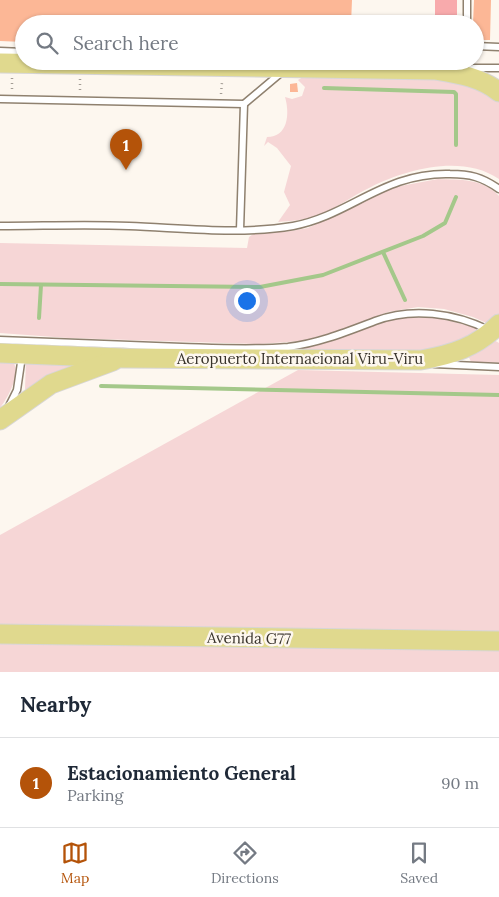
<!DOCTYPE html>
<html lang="en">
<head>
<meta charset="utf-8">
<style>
	:root { --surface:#fff; --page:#f6f6f7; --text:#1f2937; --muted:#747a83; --line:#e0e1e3; --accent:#b45309 }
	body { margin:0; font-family:Lora,serif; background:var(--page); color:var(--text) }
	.you { position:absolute; left:246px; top:300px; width:18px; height:18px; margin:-12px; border:4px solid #fff; border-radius:50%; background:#1a73e8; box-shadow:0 0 0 8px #1a73e833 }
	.badge { display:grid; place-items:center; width:32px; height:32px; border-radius:50%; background:var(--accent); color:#fff; font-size:16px; font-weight:700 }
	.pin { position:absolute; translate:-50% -41px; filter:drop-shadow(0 1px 2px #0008) }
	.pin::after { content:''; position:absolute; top:26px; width:18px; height:15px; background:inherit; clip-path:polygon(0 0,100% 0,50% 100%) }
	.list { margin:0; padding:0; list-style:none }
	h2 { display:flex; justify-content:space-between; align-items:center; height:65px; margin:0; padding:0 20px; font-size:21px }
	h2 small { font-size:16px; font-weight:400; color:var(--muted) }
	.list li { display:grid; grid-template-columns:32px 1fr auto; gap:15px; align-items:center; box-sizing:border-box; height:90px; padding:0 20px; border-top:1px solid var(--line) }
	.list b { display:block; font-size:19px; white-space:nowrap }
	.list p { margin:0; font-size:16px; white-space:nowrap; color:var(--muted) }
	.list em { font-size:16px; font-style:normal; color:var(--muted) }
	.icon { flex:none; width:28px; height:28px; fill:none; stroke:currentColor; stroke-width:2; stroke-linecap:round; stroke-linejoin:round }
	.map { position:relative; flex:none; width:499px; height:672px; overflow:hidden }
	.search { position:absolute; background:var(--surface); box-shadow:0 1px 4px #0004; left:15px; right:15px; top:15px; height:55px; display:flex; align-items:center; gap:12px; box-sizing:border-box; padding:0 18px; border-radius:28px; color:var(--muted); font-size:19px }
	.sheet { height:155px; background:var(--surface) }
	nav { display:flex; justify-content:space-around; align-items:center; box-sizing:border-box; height:70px; border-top:1px solid var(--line); background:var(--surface); font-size:14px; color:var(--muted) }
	nav a { display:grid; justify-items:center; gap:2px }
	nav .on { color:var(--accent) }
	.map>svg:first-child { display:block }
	.green { fill:#f6d6d6 }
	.forest { fill:#f8aaac }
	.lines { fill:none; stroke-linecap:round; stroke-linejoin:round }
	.stream { stroke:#a4c88a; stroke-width:4 }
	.building { fill:#fcb796 }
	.lane-casing { stroke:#8f816f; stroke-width:9 }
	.primary-casing { stroke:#d7d6d5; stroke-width:21 }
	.path { stroke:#a39d95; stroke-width:2.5; stroke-dasharray:1 4; stroke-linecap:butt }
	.lane { stroke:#fff; stroke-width:6 }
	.primary { stroke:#e0d98e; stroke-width:19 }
	.labels { text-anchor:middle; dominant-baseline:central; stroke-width:5; stroke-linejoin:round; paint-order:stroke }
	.street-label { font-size:15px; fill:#38332b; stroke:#fdf7ef }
</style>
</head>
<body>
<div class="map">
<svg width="499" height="672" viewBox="0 0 499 672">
	<rect width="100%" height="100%" fill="#fdf7ef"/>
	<g class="green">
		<path d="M438 75 488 93 499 102V179C462 154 407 169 371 187 352 196 336 209 316 216 304 220 291 221 278 222L290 205 284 192 291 166 277 148 268 142 264 146 267 137C288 137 290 114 285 97L292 99 302 96 305 87 298 80 303 77Z"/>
		<path d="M438 179C460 180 483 178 499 196V316L491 325 473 317 444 309 418 307 388 312 341 330 302 341 259 344 68 338 0 333V243L247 248 249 237 256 232H285L308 228 390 188Z"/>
		<path d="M405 317 439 318 484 330 432 352H256C280 350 304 349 327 342 353 335 377 322 405 317Z"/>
		<polygon points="492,339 499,343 499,363 471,362 468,355"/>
		<path d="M0 357C4 357 9 358 11 360 24 370 7 399 0 408Z"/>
		<polygon points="85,358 32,392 25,389 26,361"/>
		<polygon points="298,370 499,375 499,672 0,672 0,535"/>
	</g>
	<rect class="forest" x="435" y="0" width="22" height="24"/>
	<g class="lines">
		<g class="stream">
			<polyline points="324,88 454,92 456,94 456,145"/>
			<polyline points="383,252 405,300"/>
			<polyline points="0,284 260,287 323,275 423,236 445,223 456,197"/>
			<polyline points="39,318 41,285"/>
			<polyline points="101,386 499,395"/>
		</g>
	</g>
	<g class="building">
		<polygon points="0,0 352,0 351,24 24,24 24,42 0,41"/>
		<polygon points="474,0 491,0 490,40 475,40 475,24 473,24"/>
		<polygon points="297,83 298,92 290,92 290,84"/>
	</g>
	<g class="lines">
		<g class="lane-casing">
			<g id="lane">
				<polyline points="467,24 467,0"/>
				<polyline points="475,46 499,47"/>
				<polyline points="0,51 24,52"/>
				<polyline points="466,70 474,68 499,68"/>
				<polyline points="0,99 244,104 282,72"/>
				<path d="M0 226C43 226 86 224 129 226 183 228 240 235 293 226 351 215 384 172 450 174 470 174 482 177 499 189"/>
				<polyline points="240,230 244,104"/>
				<path d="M0 340C61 342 121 345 182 347 217 348 253 350 288 347 319 343 346 332 375 321 412 307 454 313 489 330"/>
				<polyline points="434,364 499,367"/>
				<polyline points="9,406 17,390 22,356"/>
			</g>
		</g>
		<g class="primary-casing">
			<g id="primary">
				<path d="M0 63 435 70C459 74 480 77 499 92"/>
				<path d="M0 353 122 358 421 360C451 355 477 347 499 324"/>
				<polyline points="0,420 51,384 113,361"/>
				<polyline points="0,634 499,641"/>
			</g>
		</g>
		<g class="path">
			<polyline points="12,78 12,90"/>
			<polyline points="80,79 80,91"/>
			<polyline points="221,94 222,82"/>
		</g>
		<use href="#lane" class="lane"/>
		<use href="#primary" class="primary"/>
	</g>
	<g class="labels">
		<g class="street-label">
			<text x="300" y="358">Aeropuerto Internacional Viru-Viru</text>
			<text transform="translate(249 638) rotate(1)">Avenida G77</text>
		</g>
	</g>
</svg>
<div class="you"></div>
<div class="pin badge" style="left:126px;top:170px">1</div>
<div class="search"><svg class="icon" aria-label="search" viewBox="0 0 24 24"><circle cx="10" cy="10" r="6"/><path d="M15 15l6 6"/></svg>Search here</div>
</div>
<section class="sheet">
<h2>Nearby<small></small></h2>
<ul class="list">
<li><span class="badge">1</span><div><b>Estacionamiento General</b><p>Parking</p></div><em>90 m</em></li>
</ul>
</section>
<nav>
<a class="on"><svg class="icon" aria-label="map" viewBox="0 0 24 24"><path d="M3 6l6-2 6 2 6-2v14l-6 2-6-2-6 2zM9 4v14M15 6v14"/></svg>Map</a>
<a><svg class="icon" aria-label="directions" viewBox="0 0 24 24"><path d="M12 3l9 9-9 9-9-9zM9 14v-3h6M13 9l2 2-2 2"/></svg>Directions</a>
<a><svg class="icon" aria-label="saved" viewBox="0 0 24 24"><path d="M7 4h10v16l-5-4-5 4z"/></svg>Saved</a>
</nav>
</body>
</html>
